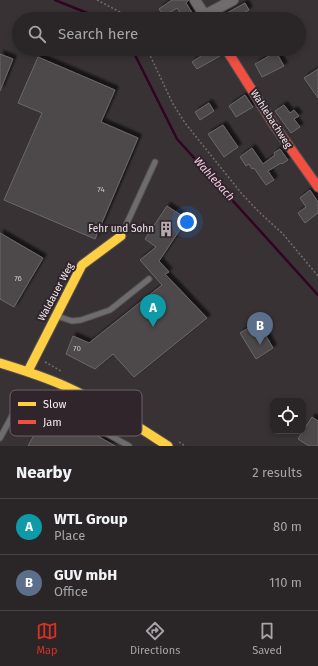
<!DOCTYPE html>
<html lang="en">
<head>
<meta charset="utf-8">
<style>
	:root { --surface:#2a2628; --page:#363234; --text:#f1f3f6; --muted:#a5a5a8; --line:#464345; --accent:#d93025 }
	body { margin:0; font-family:"Fira Sans",sans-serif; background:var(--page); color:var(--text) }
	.controls { position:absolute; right:12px; bottom:12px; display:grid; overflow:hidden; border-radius:8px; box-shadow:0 2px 6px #0003 }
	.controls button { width:36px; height:36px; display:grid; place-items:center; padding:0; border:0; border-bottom:1px solid var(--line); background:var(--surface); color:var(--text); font:20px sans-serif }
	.you { position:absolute; left:187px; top:222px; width:14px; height:14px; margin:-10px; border:3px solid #fff; border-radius:50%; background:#1a73e8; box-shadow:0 0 0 6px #1a73e833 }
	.badge { display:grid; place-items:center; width:26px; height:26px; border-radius:50%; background:var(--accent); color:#fff; font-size:13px; font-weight:700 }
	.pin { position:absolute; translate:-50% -33px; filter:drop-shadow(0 1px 2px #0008) }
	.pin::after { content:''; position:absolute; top:21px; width:14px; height:12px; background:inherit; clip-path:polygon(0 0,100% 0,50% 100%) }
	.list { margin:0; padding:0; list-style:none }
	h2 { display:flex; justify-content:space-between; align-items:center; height:52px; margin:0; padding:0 16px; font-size:17px }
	h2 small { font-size:13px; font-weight:400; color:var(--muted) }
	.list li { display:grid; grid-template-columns:26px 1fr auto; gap:12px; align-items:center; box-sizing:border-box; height:56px; padding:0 16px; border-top:1px solid var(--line) }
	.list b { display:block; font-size:15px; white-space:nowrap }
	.list p { margin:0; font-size:13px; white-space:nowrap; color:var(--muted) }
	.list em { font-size:13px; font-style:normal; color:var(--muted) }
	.icon { flex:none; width:22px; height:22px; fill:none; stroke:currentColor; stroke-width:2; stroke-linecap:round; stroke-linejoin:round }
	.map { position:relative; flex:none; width:318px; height:446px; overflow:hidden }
	.search { position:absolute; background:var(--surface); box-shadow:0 2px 6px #0003; left:12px; right:12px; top:12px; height:44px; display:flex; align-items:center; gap:10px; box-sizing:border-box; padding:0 14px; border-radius:22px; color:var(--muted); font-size:15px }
	.sheet { height:164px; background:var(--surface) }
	nav { display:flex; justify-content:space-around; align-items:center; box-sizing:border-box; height:56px; border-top:1px solid var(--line); background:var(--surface); font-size:11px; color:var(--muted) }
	nav a { display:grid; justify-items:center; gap:2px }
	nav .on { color:var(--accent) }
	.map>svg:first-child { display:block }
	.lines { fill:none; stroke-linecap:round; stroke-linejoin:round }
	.stream { stroke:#310422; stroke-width:2.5 }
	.building { fill:#4d484b; stroke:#6c6769; filter:url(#shadow) }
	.lane-casing { stroke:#555153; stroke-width:7 }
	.street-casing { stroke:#555153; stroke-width:12 }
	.slow-casing { stroke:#555153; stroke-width:11 }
	.jam-casing { stroke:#555153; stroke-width:11 }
	.path { stroke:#6f6d6e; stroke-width:1.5; stroke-dasharray:2 2; stroke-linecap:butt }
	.lane { stroke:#6e6c6d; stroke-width:5 }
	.street { stroke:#6e6c6d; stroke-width:10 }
	.slow { stroke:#ffcf43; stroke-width:9 }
	.jam { stroke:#f24e42; stroke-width:9 }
	.labels { text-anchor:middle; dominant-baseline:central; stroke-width:4; stroke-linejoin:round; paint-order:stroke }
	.number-label { font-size:8px; fill:#cac3c7 }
	.street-label { font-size:10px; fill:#f4ecf0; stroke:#30252b }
	.poi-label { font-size:10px; fill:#f4ecf0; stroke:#30252b; text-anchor:end }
	.water-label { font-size:11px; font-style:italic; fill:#f8cde4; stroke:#30252b }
	.key { fill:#30252b; stroke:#6b6166; stroke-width:1 }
	.key-label { font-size:11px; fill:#f4ecf0 }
</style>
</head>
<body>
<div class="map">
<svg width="318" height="446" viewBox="0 0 318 446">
	<defs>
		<filter id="shadow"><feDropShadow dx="3.5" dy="-3.5" stdDeviation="1" flood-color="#0009"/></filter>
	</defs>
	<rect width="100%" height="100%" fill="#383235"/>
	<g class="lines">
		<g class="stream">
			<polyline points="55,0 102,19"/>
			<polyline points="132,49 177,139 318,295"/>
		</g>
	</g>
	<g class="building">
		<polygon points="172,0 189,0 186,3 196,19 185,19 177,8 164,16 159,9"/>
		<polygon points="245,3 249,10 242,14 244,19 216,19"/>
		<polygon points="204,49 216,49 220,56 197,69 192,62 207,52"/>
		<polygon points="276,52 284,66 262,77 255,64"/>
		<polygon points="0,54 13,59 0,91"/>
		<polygon points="38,57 115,90 101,122 138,138 95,239 4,200 42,113 18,103"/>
		<polygon points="318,69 318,98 304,78"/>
		<polygon points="245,95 253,107 236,117 229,106"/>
		<polygon points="209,103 214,111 200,120 195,112"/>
		<polygon points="284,105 290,113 294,110 299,116 294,119 300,127 291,133 275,111"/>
		<polygon points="223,125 238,147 224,157 208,134"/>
		<polygon points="252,148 263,164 275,155 274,153 280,149 288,160 282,164 281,163 268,171 274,180 266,185 254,168 252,169 249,164 246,166 240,157"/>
		<polygon points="310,190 318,202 318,213 305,223 298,213 306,207 300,198"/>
		<polygon points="167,206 187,219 159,261 169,272 165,274 207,318 134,377 113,354 95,369 66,354 73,336 89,343 162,285 140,260 156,247 145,239"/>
		<polygon points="0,233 43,258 14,307 0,299"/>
		<polygon points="258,322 273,348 256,359 240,333"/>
		<polygon points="49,408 115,446 28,446"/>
		<polygon points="312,417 318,421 318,446 309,446 298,439"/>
	</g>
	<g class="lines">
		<g class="lane-casing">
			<g id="lane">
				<polyline points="121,236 155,162"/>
				<polyline points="57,316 72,321 81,320 110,310 149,279"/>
				<polyline points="0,438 13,414 22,400 41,397 129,446"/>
			</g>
		</g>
		<g class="street-casing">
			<g id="street">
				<polyline points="195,0 207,19"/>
				<polyline points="205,15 233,0"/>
			</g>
		</g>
		<g class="slow-casing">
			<g id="slow">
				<path d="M0 363C23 370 45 377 67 387 102 403 135 425 168 446"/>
				<polyline points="28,371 82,265 121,236"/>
			</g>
		</g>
		<g class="jam-casing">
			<polyline id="jam" points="226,49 274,125 318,187"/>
		</g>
		<g class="path">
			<polyline points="97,0 120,12 128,19"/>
			<polyline points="147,49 173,104 185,123 242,194 258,211 283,234 318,276"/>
			<polyline points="45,362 61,371"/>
			<polyline points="179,442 185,446"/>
		</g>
		<use href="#lane" class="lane"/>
		<use href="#street" class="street"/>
		<use href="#slow" class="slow"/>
		<use href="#jam" class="jam"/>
	</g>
	<defs>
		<g id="building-bare" transform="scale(1.2)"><path d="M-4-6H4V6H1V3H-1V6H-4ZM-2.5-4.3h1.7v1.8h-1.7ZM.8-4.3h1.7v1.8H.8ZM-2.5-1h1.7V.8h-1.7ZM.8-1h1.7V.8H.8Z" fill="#b2abaf" stroke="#30252b" stroke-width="2.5" paint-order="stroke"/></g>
	</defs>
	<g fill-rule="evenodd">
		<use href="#building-bare" x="166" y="229"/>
	</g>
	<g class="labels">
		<g class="number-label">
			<text x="101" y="189">74</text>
			<text x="18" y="278">76</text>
			<text x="77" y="348">70</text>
		</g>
		<g class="street-label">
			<text transform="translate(271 119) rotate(57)">Wahlebachweg</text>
			<text transform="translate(56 292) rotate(-62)">Waldauer Weg</text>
		</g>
		<g class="poi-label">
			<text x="154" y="229">Fehr und Sohn</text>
		</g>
		<g class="water-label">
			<text transform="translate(214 179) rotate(48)">Wahlebach</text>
		</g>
	</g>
	<rect x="10" y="390" width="132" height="46" rx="6" class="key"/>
	<rect x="18" y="402" width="18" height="4" fill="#ffcf43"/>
	<rect x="18" y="420" width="18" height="4" fill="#f24e42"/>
	<g class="key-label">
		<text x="43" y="408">Slow</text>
		<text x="43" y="426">Jam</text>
	</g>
</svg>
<div class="controls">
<button><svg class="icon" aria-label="locate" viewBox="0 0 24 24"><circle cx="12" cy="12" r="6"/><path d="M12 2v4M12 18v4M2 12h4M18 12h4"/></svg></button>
</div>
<div class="you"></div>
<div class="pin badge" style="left:153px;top:327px;background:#0f9aa8">A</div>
<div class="pin badge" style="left:260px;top:345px;background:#5c6f8a">B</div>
<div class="search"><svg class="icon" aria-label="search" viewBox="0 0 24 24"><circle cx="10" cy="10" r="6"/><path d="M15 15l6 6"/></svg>Search here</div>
</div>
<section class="sheet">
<h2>Nearby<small>2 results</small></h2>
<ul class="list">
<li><span class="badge" style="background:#0f9aa8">A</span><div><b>WTL Group</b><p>Place</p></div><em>80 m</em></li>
<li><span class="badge" style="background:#5c6f8a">B</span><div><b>GUV mbH</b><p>Office</p></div><em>110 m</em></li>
</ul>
</section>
<nav>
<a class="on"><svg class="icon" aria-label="map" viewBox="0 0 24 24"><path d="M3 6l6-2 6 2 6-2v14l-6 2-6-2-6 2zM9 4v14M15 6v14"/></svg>Map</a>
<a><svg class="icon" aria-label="directions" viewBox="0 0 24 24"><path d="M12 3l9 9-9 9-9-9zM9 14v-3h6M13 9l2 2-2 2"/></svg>Directions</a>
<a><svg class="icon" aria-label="saved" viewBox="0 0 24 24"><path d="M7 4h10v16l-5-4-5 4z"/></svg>Saved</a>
</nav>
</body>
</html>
